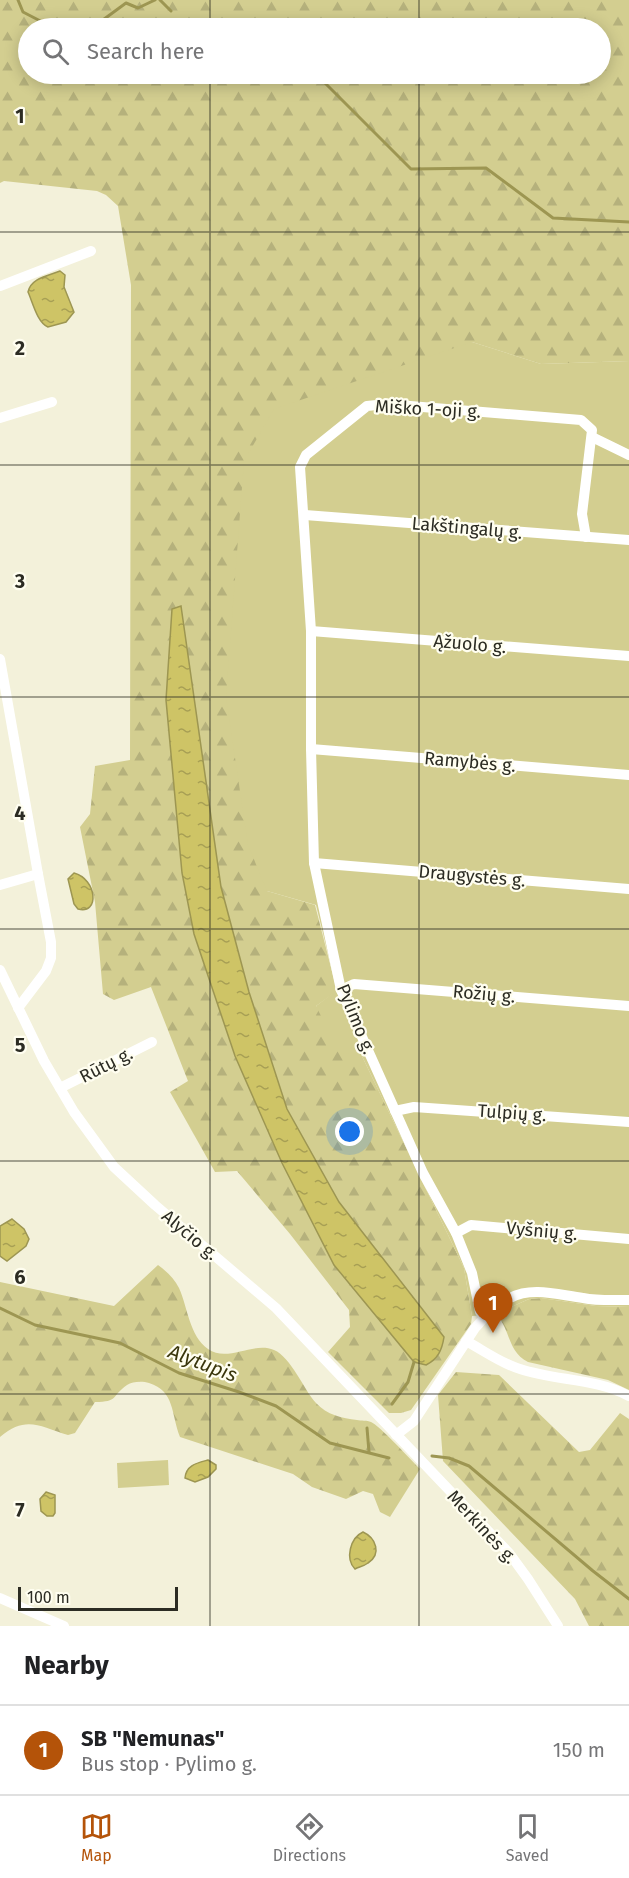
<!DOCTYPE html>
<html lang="en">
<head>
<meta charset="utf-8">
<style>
	:root { --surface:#fff; --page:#f2f2f2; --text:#202124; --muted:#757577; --line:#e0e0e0; --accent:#b45309 }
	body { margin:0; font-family:"Fira Sans",sans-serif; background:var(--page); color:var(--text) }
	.scale { position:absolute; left:18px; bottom:15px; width:160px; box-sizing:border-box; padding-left:6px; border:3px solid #2c2c23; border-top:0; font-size:16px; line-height:21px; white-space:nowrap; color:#2c2c23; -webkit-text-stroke:4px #fffef0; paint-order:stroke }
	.you { position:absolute; left:350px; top:1132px; width:21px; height:21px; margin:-15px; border:4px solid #fff; border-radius:50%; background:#1a73e8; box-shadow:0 0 0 9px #1a73e833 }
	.badge { display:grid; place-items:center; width:39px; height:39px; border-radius:50%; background:var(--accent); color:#fff; font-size:20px; font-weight:700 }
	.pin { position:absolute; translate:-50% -50px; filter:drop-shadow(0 2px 3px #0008) }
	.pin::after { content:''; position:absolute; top:32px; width:21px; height:18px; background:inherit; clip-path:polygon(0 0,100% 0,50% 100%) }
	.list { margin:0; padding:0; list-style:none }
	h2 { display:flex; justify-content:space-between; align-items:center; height:78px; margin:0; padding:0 24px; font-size:26px }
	h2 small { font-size:20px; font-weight:400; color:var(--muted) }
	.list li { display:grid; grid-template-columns:39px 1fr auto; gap:18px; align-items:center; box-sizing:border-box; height:90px; padding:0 24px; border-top:2px solid var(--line) }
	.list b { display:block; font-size:22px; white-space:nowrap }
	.list p { margin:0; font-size:20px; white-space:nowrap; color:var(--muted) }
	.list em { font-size:20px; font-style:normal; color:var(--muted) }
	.icon { flex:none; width:33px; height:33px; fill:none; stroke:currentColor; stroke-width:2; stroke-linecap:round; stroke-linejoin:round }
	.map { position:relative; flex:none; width:629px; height:1626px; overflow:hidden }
	.search { position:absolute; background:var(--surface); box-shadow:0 3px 15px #0003; left:18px; right:18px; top:18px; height:66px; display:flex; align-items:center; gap:15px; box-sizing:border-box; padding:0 21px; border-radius:33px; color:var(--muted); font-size:22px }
	.sheet { height:168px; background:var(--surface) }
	nav { display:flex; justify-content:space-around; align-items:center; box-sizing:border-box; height:84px; border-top:2px solid var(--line); background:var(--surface); font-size:16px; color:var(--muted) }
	nav a { display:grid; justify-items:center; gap:3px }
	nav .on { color:var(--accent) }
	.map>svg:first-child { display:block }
	.forest { fill:url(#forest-firs); fill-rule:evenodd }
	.garden { fill:#d3ce90 }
	.water { fill:url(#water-ripples); stroke:#9d9652; stroke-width:1.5 }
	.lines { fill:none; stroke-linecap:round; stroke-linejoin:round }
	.stream { stroke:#9d9652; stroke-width:3 }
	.minor { stroke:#fff; stroke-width:10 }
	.grid { fill:none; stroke:#2c2c23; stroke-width:1.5; stroke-opacity:0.55 }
	.labels { text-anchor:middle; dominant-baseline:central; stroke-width:4.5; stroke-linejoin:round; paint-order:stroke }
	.street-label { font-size:18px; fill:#2c2c23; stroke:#fffef0 }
	.water-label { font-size:20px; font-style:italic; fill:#3a360c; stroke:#fffef0 }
	.grid-label { font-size:20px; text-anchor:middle; font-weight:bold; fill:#2c2c23; stroke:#fffef0; stroke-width:4.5; stroke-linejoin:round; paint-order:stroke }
</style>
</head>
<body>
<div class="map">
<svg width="629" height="1626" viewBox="0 0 629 1626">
	<defs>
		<pattern id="forest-firs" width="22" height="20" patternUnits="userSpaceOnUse" patternTransform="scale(1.5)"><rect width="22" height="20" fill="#d3ce90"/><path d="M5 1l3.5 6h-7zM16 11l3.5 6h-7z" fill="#b5b17c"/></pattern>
		<pattern id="water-ripples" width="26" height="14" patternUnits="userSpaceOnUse" patternTransform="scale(1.5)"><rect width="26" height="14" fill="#cec466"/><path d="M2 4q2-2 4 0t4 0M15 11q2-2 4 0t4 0" fill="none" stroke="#a79f54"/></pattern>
	</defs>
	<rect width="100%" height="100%" fill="#f3f1da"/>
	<g class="forest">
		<path d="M0 0H629V361L541 364 472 342 267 891 315 905 337 991 316 1006 360 1052 464 1268 472 1316 471 1324 411 1410 401 1413H389L328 1352 350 1327 349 1310 290 1234 237 1171 215 1172 170 1092 188 1081 151 987 114 1000 103 994 95 902 80 827 90 814 95 766 130 760 131 285 118 206 106 195 97 191 4 181 0 183ZM28 28H600V74H28ZM180 606 221 887 249 992 287 1109 339 1202 444 1337 414 1362 334 1265 282 1162 235 1056 194 934 182 874 166 700Z"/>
		<path d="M158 1265C166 1271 174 1278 179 1288 188 1308 189 1335 208 1349 228 1363 253 1341 274 1350 291 1357 304 1390 316 1403 327 1415 342 1418 357 1420 361 1421 367 1420 371 1422 379 1425 411 1460 420 1469L390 1517 380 1512 373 1494 363 1491 346 1499 312 1487 293 1474 180 1437C171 1414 175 1391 149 1383 143 1381 133 1381 127 1385 111 1396 119 1402 95 1402L75 1433 68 1435C39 1426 26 1415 0 1437V1282L114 1306Z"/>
		<path d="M541 1298 596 1306 629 1307V1390L608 1380 528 1362C507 1351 511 1330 496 1314L529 1299Z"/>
		<polygon points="456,1372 499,1375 579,1452 590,1450 620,1413 629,1419 629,1626 589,1626 575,1599 443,1461 438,1395"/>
	</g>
	<g class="garden">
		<polygon points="472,342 541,364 629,361 629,1307 596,1306 541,1298 529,1299 496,1314 472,1316 464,1268 360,1052 340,1054 316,1006 337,990 316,905 267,891 248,845 226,697 244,461 274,409"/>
		<polygon points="168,1460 169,1485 118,1488 117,1463"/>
	</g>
	<g class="water">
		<path d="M60 271 65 275 64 287 74 312 66 322 48 327C37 322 33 303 28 292 31 278 48 276 60 271Z"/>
		<path d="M181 606 221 887 249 992 287 1109 339 1202 444 1337C442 1350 438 1359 426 1365L414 1362 334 1265 282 1163 235 1056 194 934 182 873 166 700 172 609Z"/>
		<path d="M74 873C97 879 100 915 78 909L74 904 68 879Z"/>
		<polygon points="12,1219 24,1229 29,1239 26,1246 7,1261 0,1256 0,1226"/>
		<path d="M208 1460 216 1465V1469L208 1477 195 1482 185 1478C186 1465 197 1463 208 1460Z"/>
		<polygon points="46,1492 55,1495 55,1513 53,1516 47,1516 41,1511 40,1499"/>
		<path d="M363 1532C376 1538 382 1554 368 1563 364 1566 359 1567 355 1569 345 1559 350 1538 363 1532Z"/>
	</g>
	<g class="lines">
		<g class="stream">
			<polyline points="18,0 23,12 50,26 96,25 126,3 138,8 155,0"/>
			<polyline points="160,0 171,11"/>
			<polyline points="224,25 228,28"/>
			<polyline points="291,74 318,76 411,169 486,168 553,218 629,222"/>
			<polyline points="0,1308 35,1325 120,1343 179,1373 239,1392 276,1406 330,1443 389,1458"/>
			<polyline points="392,1404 408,1382 414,1362"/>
			<polyline points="367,1428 369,1452"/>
			<polyline points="432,1456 449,1458 469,1466 593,1571 629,1599"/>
		</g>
		<g class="minor">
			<polyline points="0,286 91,251"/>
			<polyline points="0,418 52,402"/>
			<polyline points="592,437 629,455"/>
			<polyline points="305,515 629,540"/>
			<polyline points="311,631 629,656"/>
			<polyline points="0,659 38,874 51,942 51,958 46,971 18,1008"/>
			<polyline points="311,749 629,775"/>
			<polyline points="314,863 629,889"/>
			<polyline points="0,885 38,874"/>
			<polyline points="0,970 44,1061 74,1112 114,1167 155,1205 276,1308 509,1553 528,1579 558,1626"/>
			<polyline points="341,990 354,984 629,1006"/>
			<polyline points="60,1088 152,1042"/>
			<polyline points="395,1111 414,1107 629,1122"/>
			<polyline points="456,1233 471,1225 629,1239"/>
			<polyline points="485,1317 480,1312 472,1273 456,1233 423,1173 341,990 314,863 311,749 311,631 300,467 306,455 367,406 386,404 581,420 592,430 582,514 586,537"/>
			<path d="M466 1341C483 1350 502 1364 520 1369 556 1381 595 1378 629 1396"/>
			<path d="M396 1435 414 1421 475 1328C485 1317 496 1304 510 1298 532 1286 559 1295 583 1298 598 1301 613 1300 629 1300"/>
			<polyline points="0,1598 64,1626"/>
		</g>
	</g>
	<path class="grid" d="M210 0V28M419 0V28M210 74V1626M419 74V1626M0 232H629M0 465H629M0 697H629M0 929H629M0 1161H629M0 1394H629"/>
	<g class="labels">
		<g class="street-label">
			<text transform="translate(428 409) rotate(3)">Miško 1-oji g.</text>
			<text transform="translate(467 528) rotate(5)">Lakštingalų g.</text>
			<text transform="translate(470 644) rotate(5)">Ąžuolo g.</text>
			<text transform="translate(470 762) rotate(5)">Ramybės g.</text>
			<text transform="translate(472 876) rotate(5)">Draugystės g.</text>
			<text transform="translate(484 994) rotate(5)">Rožių g.</text>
			<text transform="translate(356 1019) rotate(68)">Pylimo g.</text>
			<text transform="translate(106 1065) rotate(-27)">Rūtų g.</text>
			<text transform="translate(512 1113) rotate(4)">Tulpių g.</text>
			<text transform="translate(542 1231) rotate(5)">Vyšnių g.</text>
			<text transform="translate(190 1235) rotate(40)">Alyčio g.</text>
			<text transform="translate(482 1527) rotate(47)">Merkinės g.</text>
		</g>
		<g class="water-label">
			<text transform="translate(203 1363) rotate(21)">Alytupis</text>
		</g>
	</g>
	<g class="grid-label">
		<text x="20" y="123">1</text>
		<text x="20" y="355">2</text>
		<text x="20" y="588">3</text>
		<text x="20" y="820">4</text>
		<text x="20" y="1052">5</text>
		<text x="20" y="1284">6</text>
		<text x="20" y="1517">7</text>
	</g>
</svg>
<div class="scale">100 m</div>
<div class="you"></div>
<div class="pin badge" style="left:493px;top:1333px">1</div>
<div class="search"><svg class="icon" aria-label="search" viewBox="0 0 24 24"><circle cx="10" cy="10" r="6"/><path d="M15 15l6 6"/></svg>Search here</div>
</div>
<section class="sheet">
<h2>Nearby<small></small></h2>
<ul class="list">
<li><span class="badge">1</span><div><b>SB &quot;Nemunas&quot;</b><p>Bus stop · Pylimo g.</p></div><em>150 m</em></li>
</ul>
</section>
<nav>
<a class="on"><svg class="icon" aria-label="map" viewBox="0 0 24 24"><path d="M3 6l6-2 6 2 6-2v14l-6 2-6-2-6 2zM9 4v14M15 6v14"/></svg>Map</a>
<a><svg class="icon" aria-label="directions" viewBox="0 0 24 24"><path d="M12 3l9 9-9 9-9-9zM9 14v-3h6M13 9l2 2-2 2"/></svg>Directions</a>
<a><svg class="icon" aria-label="saved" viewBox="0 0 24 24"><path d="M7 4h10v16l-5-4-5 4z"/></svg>Saved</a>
</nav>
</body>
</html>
